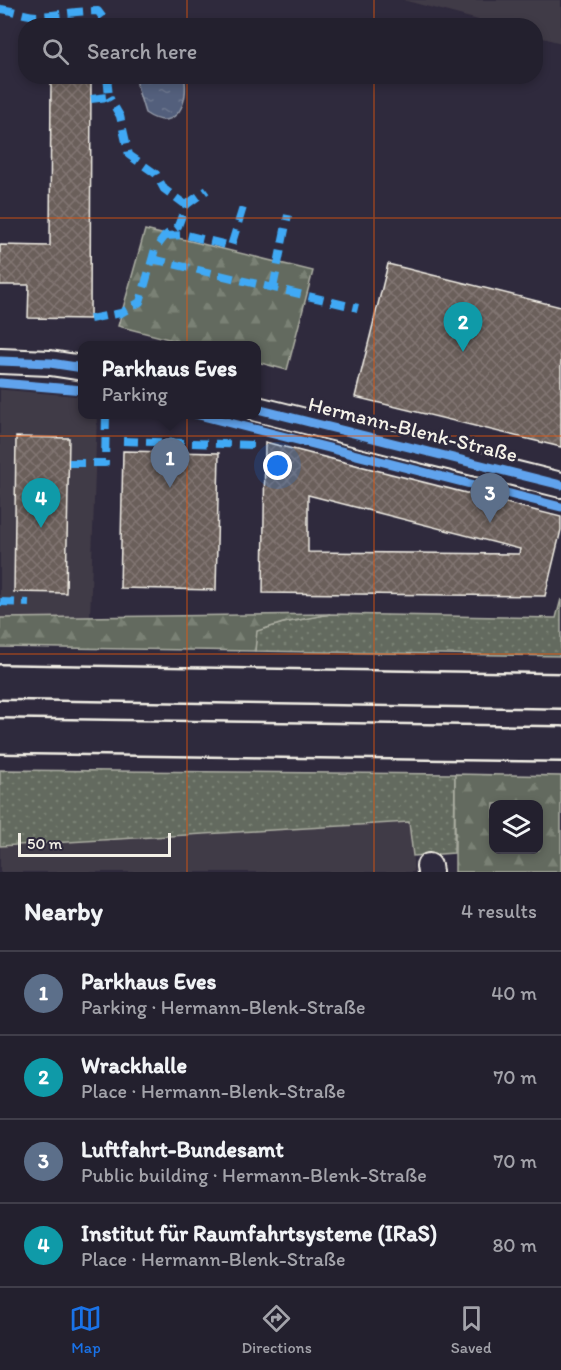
<!DOCTYPE html>
<html lang="en">
<head>
<meta charset="utf-8">
<style>
	:root { --surface:#23202e; --page:#2f2d3a; --text:#f1f3f6; --muted:#a3a3aa; --line:#403e4a; --accent:#1a73e8 }
	body { margin:0; font-family:Itim,sans-serif; background:var(--page); color:var(--text) }
	.controls { position:absolute; right:18px; bottom:18px; display:grid; overflow:hidden; border-radius:12px; box-shadow:0 3px 9px #0003 }
	.controls button { width:54px; height:54px; display:grid; place-items:center; padding:0; border:0; border-bottom:2px solid var(--line); background:var(--surface); color:var(--text); font:30px sans-serif }
	.scale { position:absolute; left:18px; bottom:15px; width:153px; box-sizing:border-box; padding-left:6px; border:3px solid #f4f1e8; border-top:0; font-size:16px; line-height:21px; white-space:nowrap; color:#f4f1e8; -webkit-text-stroke:4px #2f2a3d; paint-order:stroke }
	.you { position:absolute; left:278px; top:466px; width:21px; height:21px; margin:-15px; border:4px solid #fff; border-radius:50%; background:#1a73e8; box-shadow:0 0 0 9px #1a73e833 }
	.badge { display:grid; place-items:center; width:39px; height:39px; border-radius:50%; background:var(--accent); color:#fff; font-size:20px; font-weight:700 }
	.pin { position:absolute; translate:-50% -50px; filter:drop-shadow(0 2px 3px #0008) }
	.pin::after { content:''; position:absolute; top:32px; width:21px; height:18px; background:inherit; clip-path:polygon(0 0,100% 0,50% 100%) }
	.popup { position:absolute; left:78px; top:341px; width:183px; height:78px; box-sizing:border-box; display:grid; place-content:center; border-radius:12px; background:var(--surface); filter:drop-shadow(0 2px 4px #0005); font-size:20px; white-space:nowrap; color:var(--muted) }
	.popup b { font-size:22px; color:var(--text) }
	.popup::after { content:''; position:absolute; left:50%; top:100%; margin-left:-12px; border:12px solid transparent; border-top-color:var(--surface) }
	.list { margin:0; padding:0; list-style:none }
	h2 { display:flex; justify-content:space-between; align-items:center; height:78px; margin:0; padding:0 24px; font-size:26px }
	h2 small { font-size:20px; font-weight:400; color:var(--muted) }
	.list li { display:grid; grid-template-columns:39px 1fr auto; gap:18px; align-items:center; box-sizing:border-box; height:84px; padding:0 24px; border-top:2px solid var(--line) }
	.list b { display:block; font-size:22px; white-space:nowrap }
	.list p { margin:0; font-size:20px; white-space:nowrap; color:var(--muted) }
	.list em { font-size:20px; font-style:normal; color:var(--muted) }
	.icon { flex:none; width:33px; height:33px; fill:none; stroke:currentColor; stroke-width:2; stroke-linecap:round; stroke-linejoin:round }
	.map { position:relative; flex:none; width:561px; height:872px; overflow:hidden }
	.search { position:absolute; background:var(--surface); box-shadow:0 3px 9px #0003; left:18px; right:18px; top:18px; height:66px; display:flex; align-items:center; gap:15px; box-sizing:border-box; padding:0 21px; border-radius:24px; color:var(--muted); font-size:22px }
	.sheet { height:414px; background:var(--surface) }
	nav { display:flex; justify-content:space-around; align-items:center; box-sizing:border-box; height:84px; border-top:2px solid var(--line); background:var(--surface); font-size:16px; color:var(--muted) }
	nav a { display:grid; justify-items:center; gap:3px }
	nav .on { color:var(--accent) }
	.map>svg:first-child { display:block }
	.built { fill:#413a46 }
	.grass { fill:url(#grass-dots); stroke:#acaea3; stroke-width:1.5 }
	.forest { fill:url(#forest-firs); stroke:#acaea3; stroke-width:1.5; fill-rule:evenodd }
	.water { fill:url(#water-ripples); stroke:#9399a7; stroke-width:1.5 }
	.building { fill:url(#building-cross-hatch); stroke:#f4f1e8; stroke-width:1.5; fill-rule:evenodd }
	.lines { fill:none; stroke-linecap:round; stroke-linejoin:round }
	.minor-casing { stroke:#f4f1e8; stroke-width:28 }
	.highway-casing { stroke:#f4f1e8; stroke-width:38 }
	.minor { stroke:#2f2a3d; stroke-width:24 }
	.highway { stroke:#2f2a3d; stroke-width:33 }
	.quiet { stroke:#3fa9f5; stroke-width:8; stroke-dasharray:15 8; stroke-linecap:butt }
	.cycleway-casing { stroke:#2f2a3d; stroke-width:13 }
	.cycleway { stroke:#60a3ed; stroke-width:9 }
	.grid { fill:none; stroke:#e8590c; stroke-width:1.5; stroke-opacity:0.55 }
	.labels { text-anchor:middle; dominant-baseline:central; stroke-width:6; stroke-linejoin:round; paint-order:stroke }
	.street-label { font-size:21px; fill:#f4f1e8; stroke:#2f2a3d }
</style>
</head>
<body>
<div class="map">
<svg width="561" height="872" viewBox="0 0 561 872">
	<defs>
		<pattern id="grass-dots" width="8" height="8" patternUnits="userSpaceOnUse" patternTransform="scale(1.5)"><rect width="8" height="8" fill="#636b5e"/><path d="M2 2h.1M6 6h.1" fill="none" stroke="#7a8175" stroke-width="1.8" stroke-linecap="round"/></pattern>
		<pattern id="forest-firs" width="22" height="20" patternUnits="userSpaceOnUse" patternTransform="scale(1.5)"><rect width="22" height="20" fill="#636b5e"/><path d="M5 1l3.5 6h-7zM16 11l3.5 6h-7z" fill="#7a8175"/></pattern>
		<pattern id="water-ripples" width="26" height="14" patternUnits="userSpaceOnUse" patternTransform="scale(1.5)"><rect width="26" height="14" fill="#525f7b"/><path d="M2 4q2-2 4 0t4 0M15 11q2-2 4 0t4 0" fill="none" stroke="#6c768e"/></pattern>
		<pattern id="building-cross-hatch" width="8" height="8" patternUnits="userSpaceOnUse" patternTransform="scale(1.5)"><rect width="8" height="8" fill="#6b5e5a"/><path d="M0 0l8 8M0 8l8-8" fill="none" stroke="#817672"/></pattern>
	</defs>
	<rect width="100%" height="100%" fill="#2f2a3d"/>
	<filter id="ink" filterUnits="userSpaceOnUse"><feTurbulence type="fractalNoise" baseFrequency=".0167" numOctaves="2"/><feDisplacementMap in="SourceGraphic" scale="12" xChannelSelector="R" yChannelSelector="G"/><feConvolveMatrix kernelMatrix="1 2 1 2 8 2 1 2 1" color-interpolation-filters="sRGB"/></filter>
	<g filter="url(#ink)">
		<g class="built">
			<polygon points="403,0 561,0 561,43 536,36 536,26 497,25"/>
			<polygon points="0,388 47,389 83,395 83,414 97,415 90,618 0,618"/>
			<polygon points="410,822 414,872 0,872 0,846"/>
		</g>
		<g class="grass">
			<polygon points="561,599 561,656 255,651 256,631 283,623 330,614 556,618"/>
			<polygon points="0,770 455,774 454,853 413,856 409,822 0,846"/>
		</g>
		<g class="forest">
			<polygon points="145,230 313,271 287,370 257,362 257,346 192,345 118,326"/>
			<polygon points="330,614 283,623 257,631 255,651 0,647 0,618"/>
			<path d="M455 774 561 776V872H455ZM538 804V850H494V804Z"/>
		</g>
		<path class="water" d="M136 77H181L185 81C188 108 173 132 145 113L138 90Z"/>
		<g class="building">
			<polygon points="51,76 91,76 90,319 28,318 29,285 0,285 0,245 50,246"/>
			<polygon points="388,264 561,307 561,447 355,397"/>
			<polygon points="16,437 69,438 66,593 14,592"/>
			<path d="M265 442 561 517V530L545 596 263 593ZM308 495 520 549 519 554 308 552Z"/>
			<polygon points="123,451 219,453 216,590 120,588"/>
		</g>
		<g class="lines">
			<g class="minor-casing">
				<g id="minor">
					<polyline points="0,361 50,363 83,368"/>
					<polyline points="257,409 561,485"/>
					<polyline points="429,866 430,872"/>
				</g>
			</g>
			<g class="highway-casing">
				<g id="highway">
					<polyline points="0,682 561,691"/>
					<polyline points="0,736 561,744"/>
				</g>
			</g>
			<use href="#minor" class="minor"/>
			<use href="#highway" class="highway"/>
			<g class="quiet">
				<path d="M0 9C12 10 27 16 37 16 58 15 77 11 98 11L109 26"/>
				<polyline points="131,26 142,24 163,26"/>
				<polyline points="91,99 109,97 107,76"/>
				<polyline points="186,205 207,190"/>
				<polyline points="165,236 186,235 231,246 244,204"/>
				<polyline points="152,259 358,308"/>
				<polyline points="273,288 288,215"/>
				<polyline points="90,319 121,313 140,302 155,249 165,236 178,226 186,205 164,189 156,174 129,155 120,116 109,97"/>
				<polyline points="123,441 253,445"/>
				<polyline points="69,463 105,463 106,414"/>
				<polyline points="0,602 29,603"/>
			</g>
			<g class="cycleway-casing">
				<g id="cycleway">
					<polyline points="0,361 50,363 83,368"/>
					<polyline points="0,383 83,390"/>
					<polyline points="257,409 561,485"/>
					<polyline points="195,414 561,507"/>
				</g>
			</g>
			<use href="#cycleway" class="cycleway"/>
		</g>
	</g>
	<path class="grid" d="M187 0V26M374 0V26M187 76V872M374 76V872M0 218H561M0 436H561M0 654H561"/>
	<g class="labels">
		<g class="street-label">
			<text transform="translate(413 429) rotate(14)">Hermann-Blenk-Straße</text>
		</g>
	</g>
</svg>
<div class="controls">
<button><svg class="icon" aria-label="layers" viewBox="0 0 24 24"><path d="M12 4l9 5-9 5-9-5zM3 14l9 5 9-5"/></svg></button>
</div>
<div class="scale">50 m</div>
<div class="you"></div>
<div class="pin badge" style="left:170px;top:488px;background:#5c6f8a">1</div>
<div class="popup"><b>Parkhaus Eves</b>Parking</div>
<div class="pin badge" style="left:463px;top:352px;background:#0f9aa8">2</div>
<div class="pin badge" style="left:490px;top:523px;background:#5c6f8a">3</div>
<div class="pin badge" style="left:41px;top:528px;background:#0f9aa8">4</div>
<div class="search"><svg class="icon" aria-label="search" viewBox="0 0 24 24"><circle cx="10" cy="10" r="6"/><path d="M15 15l6 6"/></svg>Search here</div>
</div>
<section class="sheet">
<h2>Nearby<small>4 results</small></h2>
<ul class="list">
<li><span class="badge" style="background:#5c6f8a">1</span><div><b>Parkhaus Eves</b><p>Parking · Hermann-Blenk-Straße</p></div><em>40 m</em></li>
<li><span class="badge" style="background:#0f9aa8">2</span><div><b>Wrackhalle</b><p>Place · Hermann-Blenk-Straße</p></div><em>70 m</em></li>
<li><span class="badge" style="background:#5c6f8a">3</span><div><b>Luftfahrt-Bundesamt</b><p>Public building · Hermann-Blenk-Straße</p></div><em>70 m</em></li>
<li><span class="badge" style="background:#0f9aa8">4</span><div><b>Institut für Raumfahrtsysteme (IRaS)</b><p>Place · Hermann-Blenk-Straße</p></div><em>80 m</em></li>
</ul>
</section>
<nav>
<a class="on"><svg class="icon" aria-label="map" viewBox="0 0 24 24"><path d="M3 6l6-2 6 2 6-2v14l-6 2-6-2-6 2zM9 4v14M15 6v14"/></svg>Map</a>
<a><svg class="icon" aria-label="directions" viewBox="0 0 24 24"><path d="M12 3l9 9-9 9-9-9zM9 14v-3h6M13 9l2 2-2 2"/></svg>Directions</a>
<a><svg class="icon" aria-label="saved" viewBox="0 0 24 24"><path d="M7 4h10v16l-5-4-5 4z"/></svg>Saved</a>
</nav>
</body>
</html>
